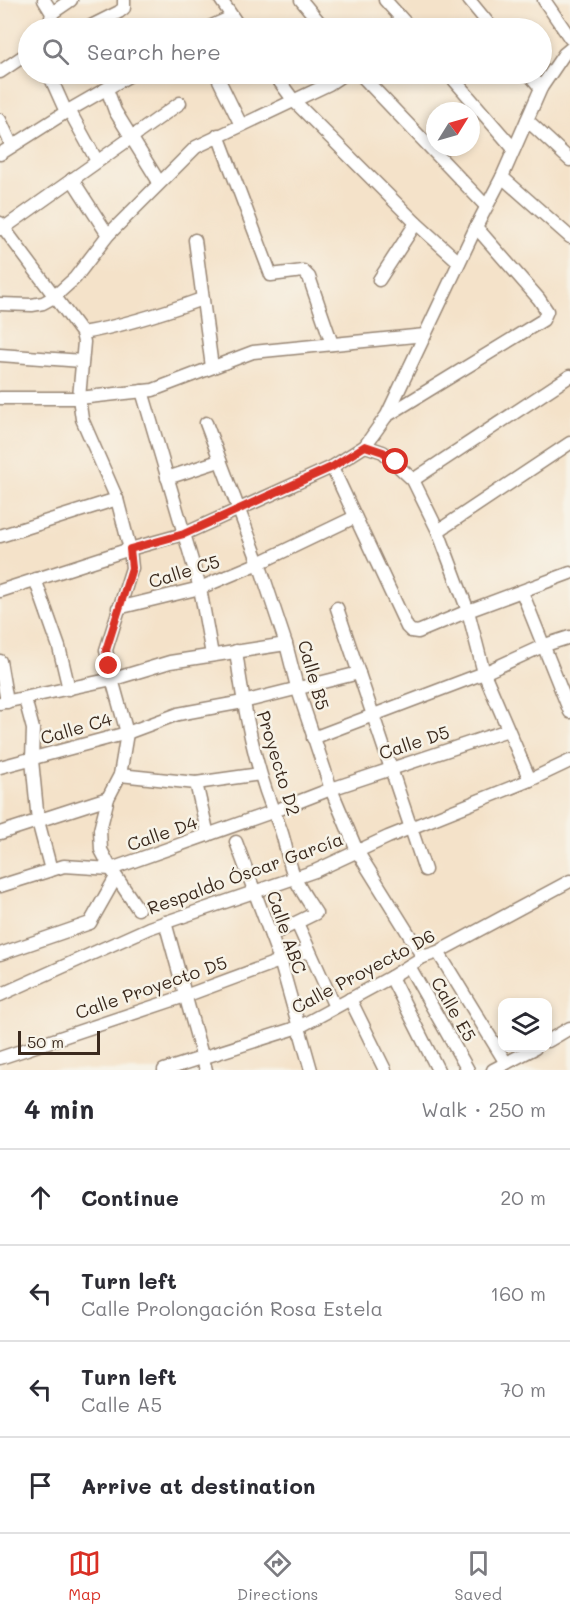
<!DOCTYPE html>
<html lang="en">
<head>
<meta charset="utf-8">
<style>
	:root { --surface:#fff; --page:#f7f7f7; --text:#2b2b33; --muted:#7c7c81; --line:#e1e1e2; --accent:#d93025 }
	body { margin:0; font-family:Mali,sans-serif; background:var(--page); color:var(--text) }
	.controls { position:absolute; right:18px; bottom:18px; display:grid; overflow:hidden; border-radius:12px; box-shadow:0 3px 9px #0003 }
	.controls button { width:54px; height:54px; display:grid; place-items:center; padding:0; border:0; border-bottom:2px solid var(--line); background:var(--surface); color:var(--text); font:30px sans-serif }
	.compass { position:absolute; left:426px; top:102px; width:54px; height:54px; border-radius:50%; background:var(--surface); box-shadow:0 3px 9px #0003; rotate:53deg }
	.scale { position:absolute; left:18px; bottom:15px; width:82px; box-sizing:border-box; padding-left:6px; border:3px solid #3b2a1e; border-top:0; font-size:16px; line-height:21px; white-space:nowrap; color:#3b2a1e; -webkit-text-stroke:4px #f7f3e8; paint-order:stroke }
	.stop { position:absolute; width:18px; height:18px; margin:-14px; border:4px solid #d93025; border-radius:50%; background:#fff }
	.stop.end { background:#d93025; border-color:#fff; box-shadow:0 2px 6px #0008 }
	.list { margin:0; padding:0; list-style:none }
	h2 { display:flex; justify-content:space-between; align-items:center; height:78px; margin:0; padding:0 24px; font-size:26px }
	h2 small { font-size:20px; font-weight:400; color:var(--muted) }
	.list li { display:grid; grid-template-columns:39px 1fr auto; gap:18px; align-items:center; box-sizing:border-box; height:96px; padding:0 24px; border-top:2px solid var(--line) }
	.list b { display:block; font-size:22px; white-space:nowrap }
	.list p { margin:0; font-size:20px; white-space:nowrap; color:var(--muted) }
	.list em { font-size:20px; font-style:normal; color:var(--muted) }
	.icon { flex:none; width:33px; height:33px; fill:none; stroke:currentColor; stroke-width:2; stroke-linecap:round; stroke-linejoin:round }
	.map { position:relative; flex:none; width:570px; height:1070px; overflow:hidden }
	.search { position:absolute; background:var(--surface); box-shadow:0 3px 9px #0003; left:18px; right:18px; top:18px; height:66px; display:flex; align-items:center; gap:15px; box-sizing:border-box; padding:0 21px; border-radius:33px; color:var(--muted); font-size:22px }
	.sheet { height:462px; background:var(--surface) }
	nav { display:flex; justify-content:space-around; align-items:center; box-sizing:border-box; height:84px; border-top:2px solid var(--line); background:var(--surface); font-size:16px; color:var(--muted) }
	nav a { display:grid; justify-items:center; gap:3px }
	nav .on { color:var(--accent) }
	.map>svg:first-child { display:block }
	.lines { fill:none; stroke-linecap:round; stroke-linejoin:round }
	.street-casing { stroke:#988674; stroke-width:15 }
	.street { stroke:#fff; stroke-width:12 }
	.route { stroke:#d93025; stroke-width:8 }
	.labels { text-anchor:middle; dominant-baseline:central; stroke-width:5; stroke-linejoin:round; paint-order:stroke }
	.street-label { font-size:18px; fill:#3b2a1e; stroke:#f7f3e8 }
</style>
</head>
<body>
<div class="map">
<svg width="570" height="1070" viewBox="0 0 570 1070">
	<rect width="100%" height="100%" fill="#f7f3e8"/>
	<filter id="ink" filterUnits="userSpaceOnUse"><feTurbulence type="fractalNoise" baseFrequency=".0167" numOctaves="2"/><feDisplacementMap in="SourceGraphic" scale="12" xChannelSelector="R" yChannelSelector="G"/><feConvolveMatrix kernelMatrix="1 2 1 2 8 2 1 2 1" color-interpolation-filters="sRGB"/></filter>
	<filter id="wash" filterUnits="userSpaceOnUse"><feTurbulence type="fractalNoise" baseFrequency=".008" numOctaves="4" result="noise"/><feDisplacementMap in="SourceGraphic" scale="24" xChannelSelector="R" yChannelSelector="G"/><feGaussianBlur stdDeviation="1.35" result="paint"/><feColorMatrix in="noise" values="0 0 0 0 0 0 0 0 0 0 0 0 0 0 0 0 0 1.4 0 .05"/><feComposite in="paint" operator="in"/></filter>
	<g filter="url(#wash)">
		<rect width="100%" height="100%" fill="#f4e2c9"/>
	</g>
	<g filter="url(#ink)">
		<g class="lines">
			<g class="street-casing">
				<g id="street">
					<polyline points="44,0 52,13 49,28"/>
					<polyline points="221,0 240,28"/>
					<polyline points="301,0 324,28"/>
					<polyline points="385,0 410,28"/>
					<polyline points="469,0 492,28"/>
					<polyline points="544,0 570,38"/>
					<polyline points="52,13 71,0"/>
					<polyline points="87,28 119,12 124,8 124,0"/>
					<polyline points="207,28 232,17"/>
					<polyline points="0,72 28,53"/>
					<polyline points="49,74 66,112"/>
					<polyline points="216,74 241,125"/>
					<polyline points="274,74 294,101 416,223 459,262"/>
					<polyline points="360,74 486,206"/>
					<polyline points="449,74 514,149"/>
					<polyline points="529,74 541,88"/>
					<polyline points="107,89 115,111 159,182"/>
					<polyline points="69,110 97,161"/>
					<polyline points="0,120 12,146"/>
					<polyline points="527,120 570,160"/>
					<polyline points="218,135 271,275 303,271 309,277 332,344"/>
					<polyline points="0,154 66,112 132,74"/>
					<polyline points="502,177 570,237"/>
					<polyline points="72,179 108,235"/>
					<polyline points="0,223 82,333 84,342 79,398 82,419 117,499 130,549 132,568 106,650 112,679 127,733 120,775 108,798 100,830 101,850 111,869 138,909"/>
					<polyline points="0,229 4,228 180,103"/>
					<polyline points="195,240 212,367"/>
					<polyline points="379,280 416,223"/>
					<polyline points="0,304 32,305 43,303 54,297 75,278 108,235 196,147 329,84 344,74"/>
					<path d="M82 333C123 326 163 313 202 299"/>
					<polyline points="0,355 82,361"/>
					<polyline points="142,391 200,588 212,655"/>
					<polyline points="0,398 79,398 153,390 253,352 425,335"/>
					<polyline points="388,415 543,320 547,311 539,299 476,227"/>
					<polyline points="206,423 259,563 286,644 297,687 331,789 357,851 423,957"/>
					<polyline points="365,446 383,452 413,480 438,531 468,611 484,673 530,780"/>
					<polyline points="332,467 407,627 411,631 418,632 468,611 570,573"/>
					<polyline points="167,478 219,461"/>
					<polyline points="413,480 570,376"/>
					<polyline points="438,531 570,443"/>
					<polyline points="0,536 117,499"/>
					<polyline points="35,579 59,647 69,689"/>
					<polyline points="0,591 130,549 184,534 332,467 365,446 387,415 476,227 502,177 541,88 564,54 570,49"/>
					<polyline points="522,592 570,712"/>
					<polyline points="118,608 200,588 259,563 355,517"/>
					<polyline points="337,608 425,870"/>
					<path d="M236 651C244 710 255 770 279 825 286 841 287 861 295 878 300 890 309 902 316 913L271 935"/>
					<polyline points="0,661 7,702"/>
					<polyline points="25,699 33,729 32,760 38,821 51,870"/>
					<polyline points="0,703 117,678 170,662 286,644"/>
					<polyline points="313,738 484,673 545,645 570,637"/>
					<polyline points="0,767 127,733 178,714 243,702 359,673"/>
					<polyline points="120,775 196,783 260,774"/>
					<polyline points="196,783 208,835"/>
					<polyline points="0,833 108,798"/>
					<polyline points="236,842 280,960 311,1070"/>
					<polyline points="0,886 64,866 111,869 272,812 331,789 508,730"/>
					<polyline points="165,922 206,1070"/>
					<polyline points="297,923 335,1007"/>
					<polyline points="438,952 506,1063"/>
					<polyline points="0,954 90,923 116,877"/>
					<polyline points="409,966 468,1070"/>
					<polyline points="391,977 438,1070"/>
					<polyline points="0,995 149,928 315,871 388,837 530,780 570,761"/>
					<polyline points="350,999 385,1070"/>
					<polyline points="548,1041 570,1028"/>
					<polyline points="0,1058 185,996 309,950"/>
					<polyline points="164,1070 299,1027 391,977 423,957 438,952 570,881"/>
					<polyline points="493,1070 535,1048"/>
				</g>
			</g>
			<use href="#street" class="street"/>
		</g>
	</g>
	<g class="lines" filter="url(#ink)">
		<polyline class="route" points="109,666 106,650 132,568 130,549 184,534 332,467 365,446 383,452 396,462"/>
	</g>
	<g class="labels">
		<g class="street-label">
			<text transform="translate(184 571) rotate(-17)">Calle C5</text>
			<text transform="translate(314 675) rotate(74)">Calle B5</text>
			<text transform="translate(76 728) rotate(-16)">Calle C4</text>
			<text transform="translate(414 742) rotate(-18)">Calle D5</text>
			<text transform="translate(279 763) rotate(73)">Proyecto D2</text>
			<text transform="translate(162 833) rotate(-19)">Calle D4</text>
			<text transform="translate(245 873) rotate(-20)">Respaldo Óscar García</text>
			<text transform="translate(287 932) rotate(71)">Calle ABC</text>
			<text transform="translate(363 971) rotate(-28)">Calle Proyecto D6</text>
			<text transform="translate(151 987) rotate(-19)">Calle Proyecto D5</text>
			<text transform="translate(454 1009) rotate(60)">Calle E5</text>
		</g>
	</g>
</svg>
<div class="controls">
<button><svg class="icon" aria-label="layers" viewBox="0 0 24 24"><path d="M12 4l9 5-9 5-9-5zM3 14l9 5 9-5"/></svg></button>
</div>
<svg class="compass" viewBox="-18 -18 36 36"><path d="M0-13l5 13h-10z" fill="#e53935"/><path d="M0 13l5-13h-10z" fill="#7c7c81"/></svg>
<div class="scale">50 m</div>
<div class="stop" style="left:396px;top:462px"></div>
<div class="stop end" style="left:109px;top:666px"></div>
<div class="search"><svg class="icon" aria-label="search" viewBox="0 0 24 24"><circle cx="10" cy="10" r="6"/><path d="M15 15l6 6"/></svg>Search here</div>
</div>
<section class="sheet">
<h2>4 min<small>Walk · 250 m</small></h2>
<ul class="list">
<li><svg class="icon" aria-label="ahead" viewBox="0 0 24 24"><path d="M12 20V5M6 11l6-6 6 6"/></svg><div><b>Continue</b></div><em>20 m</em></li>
<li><svg class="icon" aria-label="left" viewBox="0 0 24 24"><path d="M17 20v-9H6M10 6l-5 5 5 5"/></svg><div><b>Turn left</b><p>Calle Prolongación Rosa Estela</p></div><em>160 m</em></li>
<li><svg class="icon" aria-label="left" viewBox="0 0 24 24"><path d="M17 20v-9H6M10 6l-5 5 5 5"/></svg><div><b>Turn left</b><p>Calle A5</p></div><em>70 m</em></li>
<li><svg class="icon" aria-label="arrive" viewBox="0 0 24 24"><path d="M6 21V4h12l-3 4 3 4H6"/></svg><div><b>Arrive at destination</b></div></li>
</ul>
</section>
<nav>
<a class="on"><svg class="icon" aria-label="map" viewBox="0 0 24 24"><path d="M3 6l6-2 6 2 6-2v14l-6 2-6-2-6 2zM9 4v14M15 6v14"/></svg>Map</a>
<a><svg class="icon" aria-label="directions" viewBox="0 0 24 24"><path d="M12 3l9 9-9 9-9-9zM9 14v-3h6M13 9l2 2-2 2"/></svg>Directions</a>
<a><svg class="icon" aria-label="saved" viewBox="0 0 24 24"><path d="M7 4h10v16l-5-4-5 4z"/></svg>Saved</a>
</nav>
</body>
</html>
